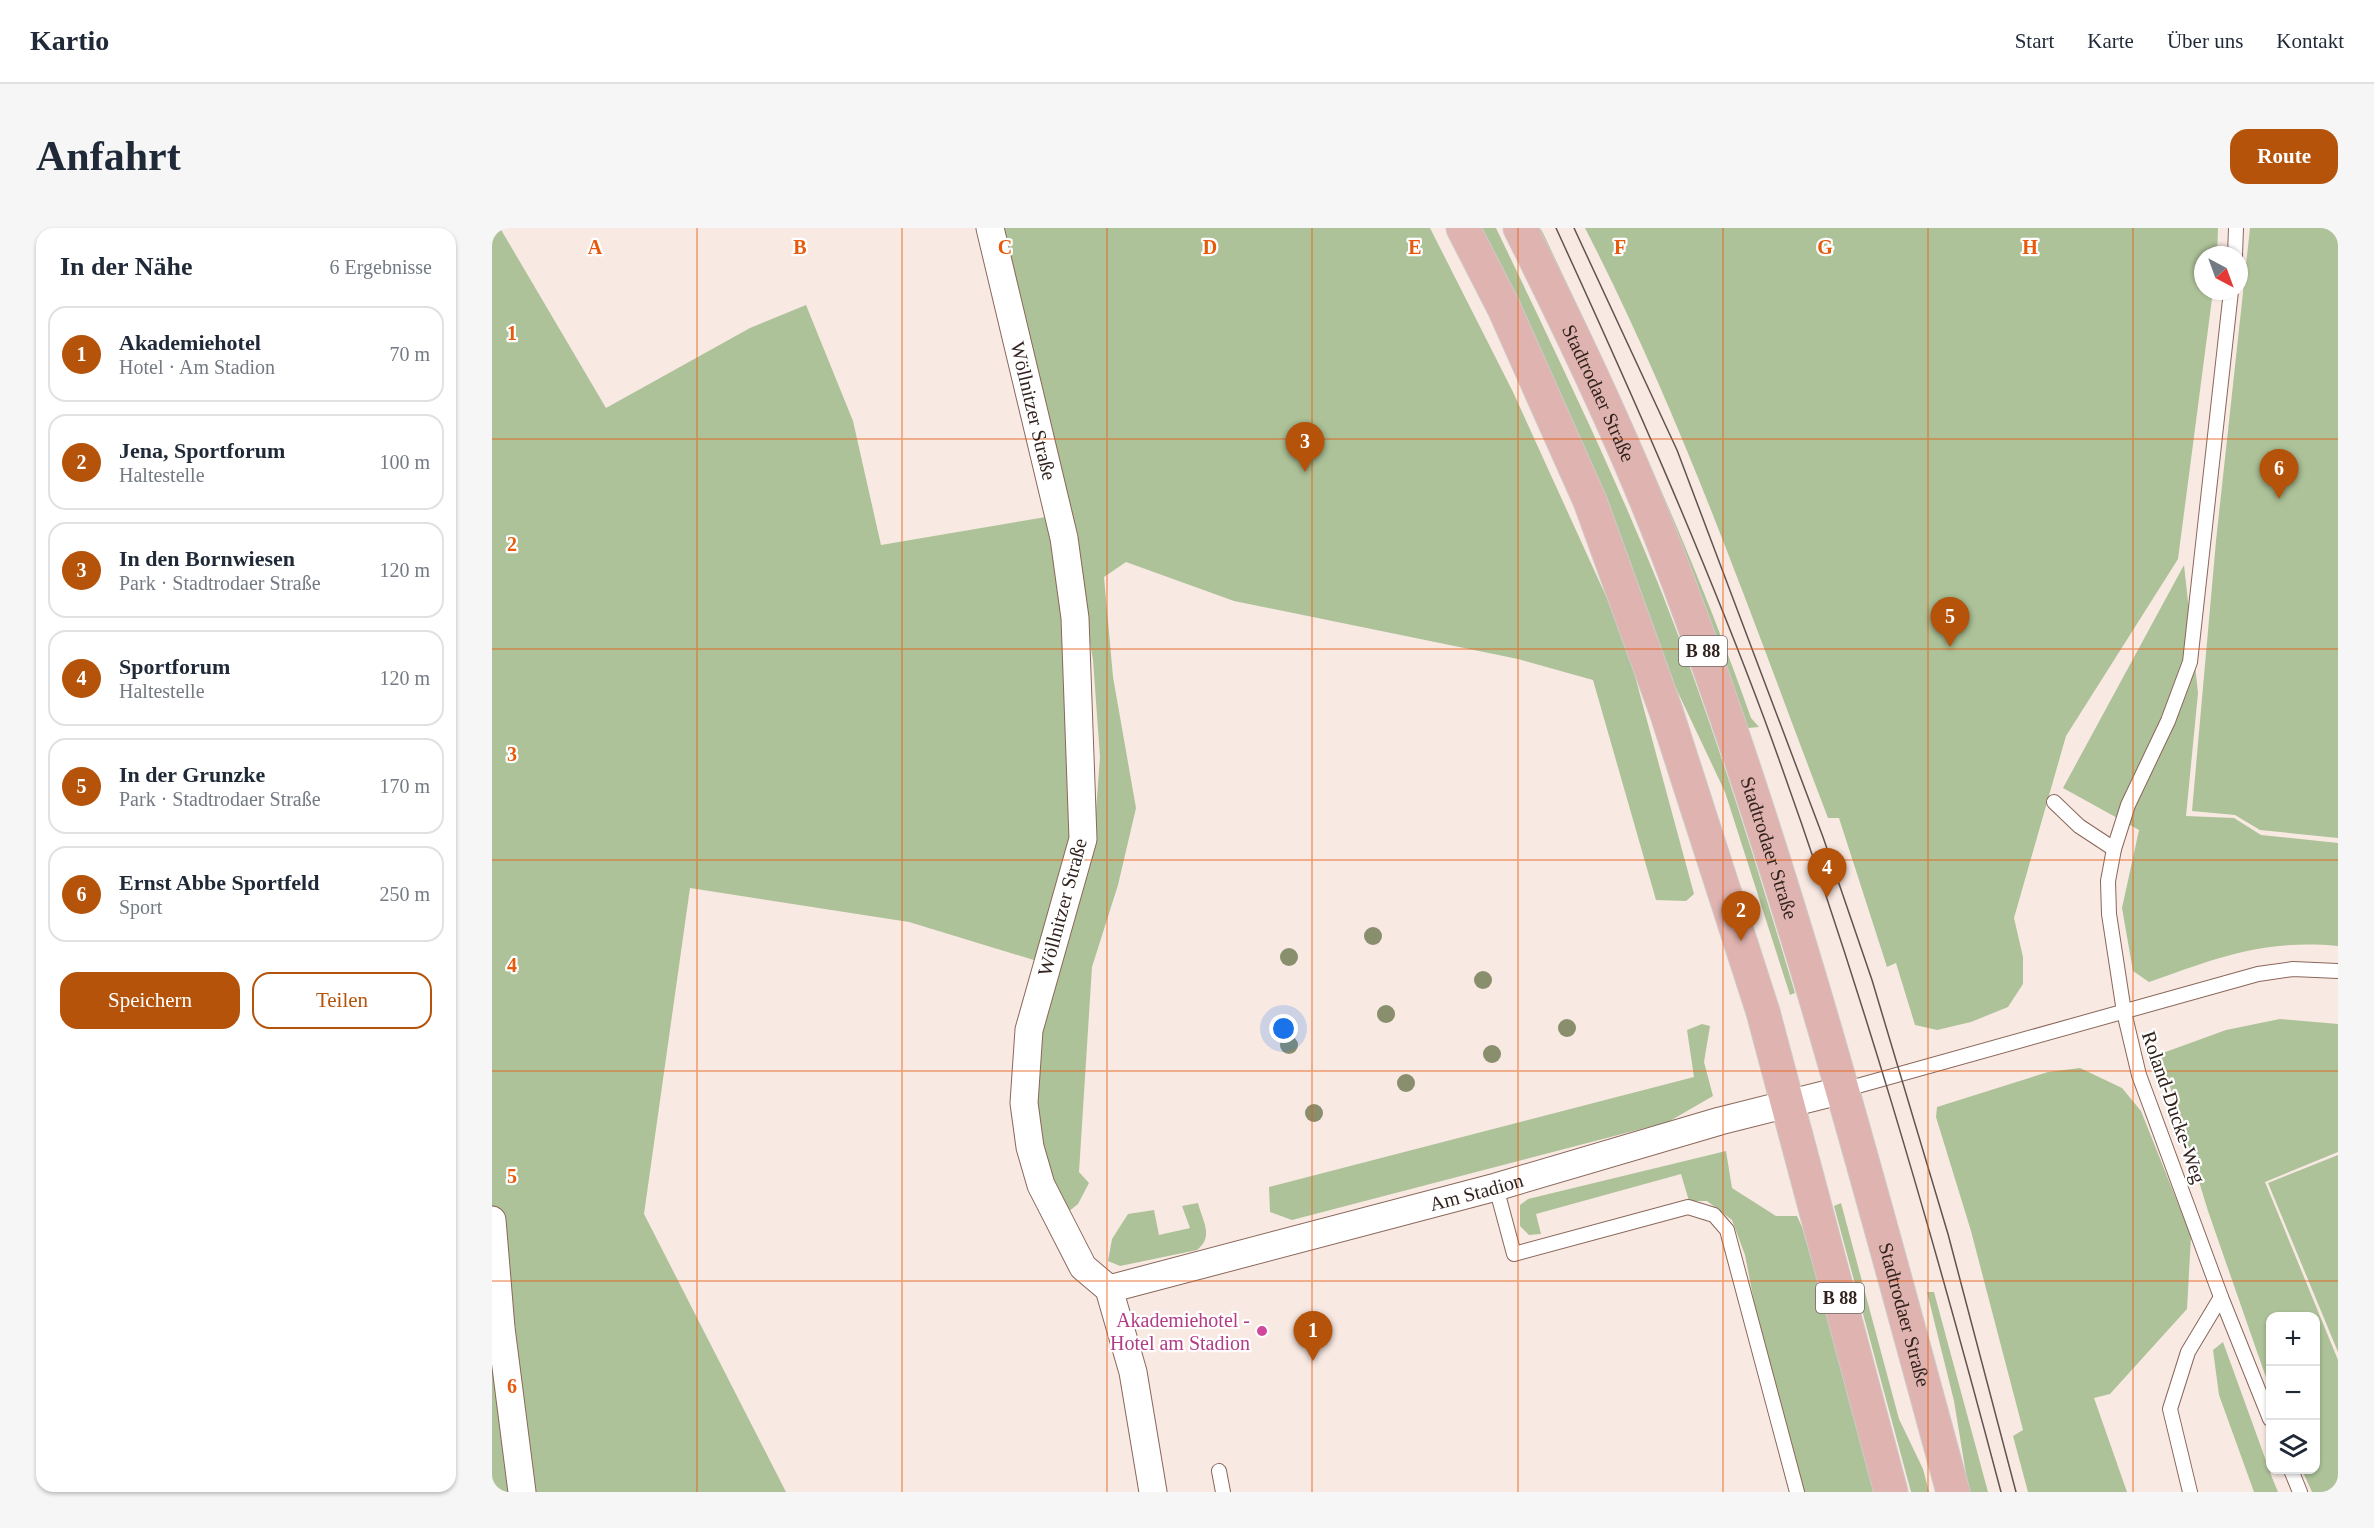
<!DOCTYPE html>
<html lang="de">
<head>
<meta charset="utf-8">
<style>
	body { margin:0; font-family:Georgia,serif; background:#f6f6f7; color:#1f2937 }
	.controls { position:absolute; right:18px; bottom:18px; display:grid; overflow:hidden; border-radius:12px; box-shadow:0 2px 4px #0004 }
	.controls button { width:54px; height:54px; display:grid; place-items:center; padding:0; border:0; border-bottom:2px solid #e0e1e3; background:#fff; color:#1f2937; font:30px sans-serif }
	.compass { position:absolute; left:1702px; top:18px; width:54px; height:54px; border-radius:50%; background:#fff; box-shadow:0 2px 4px #0004; rotate:139deg }
	.you { position:absolute; left:792px; top:801px; width:21px; height:21px; margin:-15px; border:4px solid #fff; border-radius:50%; background:#1a73e8; box-shadow:0 0 0 9px #1a73e833 }
	.badge { display:grid; place-items:center; width:39px; height:39px; border-radius:50%; background:#b45309; color:#fff; font-size:20px; font-weight:700 }
	.pin { position:absolute; translate:-50% -50px; filter:drop-shadow(0 2px 3px #0008) }
	.pin::after { content:''; position:absolute; top:32px; width:21px; height:18px; background:inherit; clip-path:polygon(0 0,100% 0,50% 100%) }
	.list { margin:0; padding:0; list-style:none }
	h2 { display:flex; justify-content:space-between; align-items:center; height:78px; margin:0; padding:0 24px; font-size:26px }
	h2 small { font-size:20px; font-weight:400; color:#747a83 }
	.list li { display:grid; grid-template-columns:39px 1fr auto; gap:18px; align-items:center; box-sizing:border-box; height:96px; margin:0 12px 12px; padding:0 12px; border:2px solid #e0e1e3; border-radius:18px }
	.list b { display:block; font-size:22px; white-space:nowrap }
	.list p { margin:0; font-size:20px; white-space:nowrap; color:#747a83 }
	.list em { font-size:20px; font-style:normal; color:#747a83 }
	.actions { display:flex; gap:12px; padding:18px 24px }
	.actions a { flex:1; padding:14px 0; border:2px solid #b45309; border-radius:18px; text-align:center; font-size:21px; color:#b45309 }
	.actions .main { background:#b45309; color:#fff }
	.icon { flex:none; width:33px; height:33px; fill:none; stroke:currentColor; stroke-width:2; stroke-linecap:round; stroke-linejoin:round }
	.map { position:relative; flex:none; width:1846px; height:1264px; overflow:hidden; border-radius:18px }
	header { display:flex; align-items:center; gap:36px; box-sizing:border-box; height:84px; padding:0 30px; background:#fff; border-bottom:2px solid #e0e1e3 }
	header strong { font-size:28px }
	nav { display:flex; gap:33px; margin-inline-start:auto; font-size:21px }
	.intro { display:flex; align-items:center; justify-content:space-between; box-sizing:border-box; height:144px; padding:0 36px }
	h1 { margin:0; font-size:42px }
	.button { padding:15px 27px; border-radius:18px; background:#b45309; color:#fff; font-size:21px; font-weight:700 }
	main { display:flex; gap:36px; padding:0 36px }
	aside { flex:1; background:#fff; border-radius:18px; box-shadow:0 2px 4px #0004 }
	.map>svg:first-child { display:block }
	.green { fill:#adc298 }
	.lines { fill:none; stroke-linecap:round; stroke-linejoin:round }
	.lane-casing { stroke:#8a675a; stroke-width:16 }
	.street-casing { stroke:#8a675a; stroke-width:29 }
	.primary-casing { stroke:#cecac9; stroke-width:35 }
	.lane { stroke:#fff; stroke-width:14 }
	.street { stroke:#fff; stroke-width:27 }
	.primary { stroke:#dfb3af; stroke-width:33 }
	.tram { stroke:#62534e; stroke-width:1.5 }
	.tree { fill:#898e6d }
	.grid { fill:none; stroke:#e8590c; stroke-width:1.5; stroke-opacity:0.55 }
	.hotel-dot { fill:#d1479c; stroke:#fff; stroke-width:2 }
	.labels { text-anchor:middle; dominant-baseline:central; stroke-width:4.5; stroke-linejoin:round; paint-order:stroke }
	.shield { fill:#fff; stroke:#706562; stroke-width:1.5 }
	.shield-label { font-size:18px; font-weight:bold; fill:#32231e }
	.street-label { font-size:20px; fill:#32231e; stroke:#fff }
	.hotel-label { font-size:20px; fill:#b23c85; stroke:#fff; text-anchor:end }
	.grid-label { font-size:20px; text-anchor:middle; font-weight:bold; fill:#e8590c; stroke:#fff; stroke-width:4.5; stroke-linejoin:round; paint-order:stroke }
</style>
</head>
<body>
<header>
<strong>Kartio</strong>
<nav><a>Start</a><a>Karte</a><a>Über uns</a><a>Kontakt</a></nav>
</header>
<div class="intro"><h1>Anfahrt</h1><a class="button">Route</a></div>
<main>
<aside>
<h2>In der Nähe<small>6 Ergebnisse</small></h2>
<ul class="list">
<li><span class="badge">1</span><div><b>Akademiehotel</b><p>Hotel · Am Stadion</p></div><em>70 m</em></li>
<li><span class="badge">2</span><div><b>Jena, Sportforum</b><p>Haltestelle</p></div><em>100 m</em></li>
<li><span class="badge">3</span><div><b>In den Bornwiesen</b><p>Park · Stadtrodaer Straße</p></div><em>120 m</em></li>
<li><span class="badge">4</span><div><b>Sportforum</b><p>Haltestelle</p></div><em>120 m</em></li>
<li><span class="badge">5</span><div><b>In der Grunzke</b><p>Park · Stadtrodaer Straße</p></div><em>170 m</em></li>
<li><span class="badge">6</span><div><b>Ernst Abbe Sportfeld</b><p>Sport</p></div><em>250 m</em></li>
</ul>
<div class="actions"><a class="main">Speichern</a><a>Teilen</a></div>
</aside>
<div class="map">
<svg width="1846" height="1264" viewBox="0 0 1846 1264">
	<rect width="100%" height="100%" fill="#f9e9e3"/>
	<!-- green -->
	<g class="green">
		<path d="M0,0H8L114,180L258,100L314,77L361,193L389,317L554,289L573,400L583,572L576,634L545,733L417,694L198,660L152,986L294,1264H0Z"/>
		<path d="M507,0H938L1021,164L1144,434L1140,437L1202,666L1194,673L1164,672L1101,452L1026,431L742,373L634,334L612,349L621,449L644,580L626,657L600,739L587,944L597,955L586,976L576,984C547,932 541,875 546,816L602,610L608,529L601,432L587,350Z"/>
		<path d="M985,0H1004C1061,119 1119,238 1168,360C1220,492 1262,628 1303,765L1298,767L1233,564L1182,456Z"/>
		<path d="M1045,0H1048L1051,5C1126,163 1201,324 1259,490L1267,499L1256,500C1195,329 1120,165 1045,0Z"/>
		<path d="M1093,0H1726L1725,27H1711V63H1721L1686,331L1574,508L1522,690L1531,729V756L1516,779L1479,794L1445,802L1423,797L1404,735L1395,739L1347,590H1336C1260,391 1191,190 1093,0Z"/>
		<path d="M1758,0H1846V610L1768,602L1743,587L1700,583L1724,313Z"/>
		<path d="M1692,337L1706,465L1694,588L1742,590L1769,607L1846,615V718C1772,711 1725,730 1657,754L1641,743L1630,680L1647,602L1571,560Z"/>
		<path d="M1788,791L1846,796V924L1773,954L1846,1132V1264H1820L1810,1242H1824V1088H1778V1161L1716,983L1668,826L1734,802Z"/>
		<path d="M1210,796L1218,798L1212,834L1221,868L1176,894L800,992L778,984L777,959L1202,849L1195,802Z"/>
		<path d="M1588,840L1630,860L1649,883L1699,1008L1695,1081L1618,1166L1602,1170L1635,1264H1536L1521,1208L1531,1202L1479,1003L1444,889L1445,879L1556,844Z"/>
		<path d="M1234,923L1240,960L1284,988H1305L1310,999L1361,1174L1383,1264H1310L1266,1094L1253,1027L1240,992L1215,973H1197L1189,946L1044,986L1049,1006L1037,1007L1028,998V977L1036,971Z"/>
		<path d="M1846,927V1124L1776,955Z"/>
		<path d="M706,975C711,994 722,1009 705,1022L628,1038L616,1033L620,1011L636,986L662,982L667,1007L698,1000L690,978Z"/>
		<path d="M1349,975L1407,1191L1431,1241L1437,1264H1419L1342,978Z"/>
		<path d="M1435,1064H1442L1496,1264H1477L1462,1173Z"/>
		<path d="M1731,1114L1781,1252L1786,1264H1762L1727,1167L1721,1122Z"/>
	</g>
	<g class="lines">
		<!-- lane casing -->
		<g class="lane-casing">
			<g id="lane">
				<path d="M1743,27L1744,0"/>
				<path d="M1739,63L1698,434L1676,493L1636,577L1622,621L1616,653L1617,686L1632,784L1647,847L1729,1069L1778,1191"/>
				<path d="M1562,574L1587,598L1622,621"/>
				<path d="M1351,862L1766,746L1801,741L1846,743"/>
				<path d="M1004,959L1022,1026L1196,979L1222,987L1235,1002L1305,1264"/>
				<path d="M1799,1242L1808,1264"/>
				<path d="M727,1243L731,1264"/>
				<path d="M1698,1264L1678,1181L1696,1124L1729,1069"/>
			</g>
		</g>
		<!-- street casing -->
		<g class="street-casing">
			<g id="street">
				<path id="s1" d="M498,0L572,310L583,390L591,611L537,802L532,875L538,919L549,957L591,1039L617,1061L641,1144L661,1264"/>
				<path d="M0,992L9,1100L30,1264"/>
				<path id="s2" d="M617,1061L1004,959L1228,893L1351,862"/>
			</g>
		</g>
		<!-- primary casing -->
		<g class="primary-casing">
			<g id="primary">
				<path d="M971,0L1012,80L1098,273L1174,483L1271,784L1399,1264"/>
				<path id="s3" d="M1028,0C1086,116 1142,234 1187,356C1298,653 1378,959 1461,1264"/>
			</g>
		</g>
		<!-- lane -->
		<use href="#lane" class="lane"/>
		<!-- street -->
		<use href="#street" class="street"/>
		<!-- primary -->
		<use href="#primary" class="primary"/>
		<!-- tram -->
		<g class="tram">
			<path d="M1064,0C1138,161 1210,324 1272,490C1365,744 1440,1003 1509,1264"/>
			<path d="M1082,0L1185,222L1331,609L1380,752L1456,1006L1524,1264"/>
		</g>
	</g>
	<!-- trees -->
	<g class="tree">
		<circle cx="881" cy="708" r="9"/>
		<circle cx="797" cy="729" r="9"/>
		<circle cx="991" cy="752" r="9"/>
		<circle cx="894" cy="786" r="9"/>
		<circle cx="1075" cy="800" r="9"/>
		<circle cx="797" cy="817" r="9"/>
		<circle cx="1000" cy="826" r="9"/>
		<circle cx="914" cy="855" r="9"/>
		<circle cx="822" cy="885" r="9"/>
	</g>
	<!-- grid -->
	<path class="grid" d="M205,0V1264M410,0V1264M615,0V1264M820,0V1264M1026,0V1264M1231,0V1264M1436,0V1264M1641,0V1264M0,211H1846M0,421H1846M0,632H1846M0,843H1846M0,1053H1846"/>
	<!-- markers -->
	<circle class="hotel-dot" cx="770" cy="1103" r="6"/>
	<g class="labels">
		<!-- shield labels -->
		<g class="shield">
			<rect x="1187" y="408" width="48" height="30" rx="4.5"/>
			<rect x="1324" y="1055" width="48" height="30" rx="4.5"/>
		</g>
		<g class="shield-label">
			<text x="1211" y="423">B 88</text>
			<text x="1348" y="1070">B 88</text>
		</g>
		<!-- street labels -->
		<g class="street-label">
			<text stroke="none"><textPath href="#s3" startOffset="183">Stadtrodaer Straße</textPath></text>
			<text stroke="none"><textPath href="#s1" startOffset="188">Wöllnitzer Straße</textPath></text>
			<text stroke="none"><textPath href="#s3" startOffset="669">Stadtrodaer Straße</textPath></text>
			<text transform="translate(570 679) rotate(-75)">Wöllnitzer Straße</text>
			<text transform="translate(1682 879) rotate(71)">Roland-Ducke-Weg</text>
			<text stroke="none"><textPath href="#s2" startOffset="380">Am Stadion</textPath></text>
			<text stroke="none"><textPath href="#s3" startOffset="1155">Stadtrodaer Straße</textPath></text>
		</g>
		<!-- hotel labels -->
		<g class="hotel-label">
			<text x="758" y="1092">Akademiehotel -<tspan x="758" dy="23">Hotel am Stadion</tspan></text>
		</g>
	</g>
	<g class="grid-label">
		<text x="103" y="26">A</text>
		<text x="308" y="26">B</text>
		<text x="513" y="26">C</text>
		<text x="718" y="26">D</text>
		<text x="923" y="26">E</text>
		<text x="1128" y="26">F</text>
		<text x="1333" y="26">G</text>
		<text x="1538" y="26">H</text>
		<text x="20" y="112">1</text>
		<text x="20" y="323">2</text>
		<text x="20" y="533">3</text>
		<text x="20" y="744">4</text>
		<text x="20" y="955">5</text>
		<text x="20" y="1165">6</text>
	</g>
</svg>
<div class="controls">
<button>+</button>
<button>−</button>
<button><svg class="icon" aria-label="layers" viewBox="0 0 24 24"><path d="M12 4l9 5-9 5-9-5zM3 14l9 5 9-5"/></svg></button>
</div>
<svg class="compass" viewBox="-18 -18 36 36"><path d="M0-13l5 13h-10z" fill="#e53935"/><path d="M0 13l5-13h-10z" fill="#747a83"/></svg>
<div class="you"></div>
<div class="pin badge" style="left:821px;top:1133px">1</div>
<div class="pin badge" style="left:1249px;top:713px">2</div>
<div class="pin badge" style="left:813px;top:244px">3</div>
<div class="pin badge" style="left:1335px;top:670px">4</div>
<div class="pin badge" style="left:1458px;top:419px">5</div>
<div class="pin badge" style="left:1787px;top:271px">6</div>
</div>
</main>
</body>
</html>
